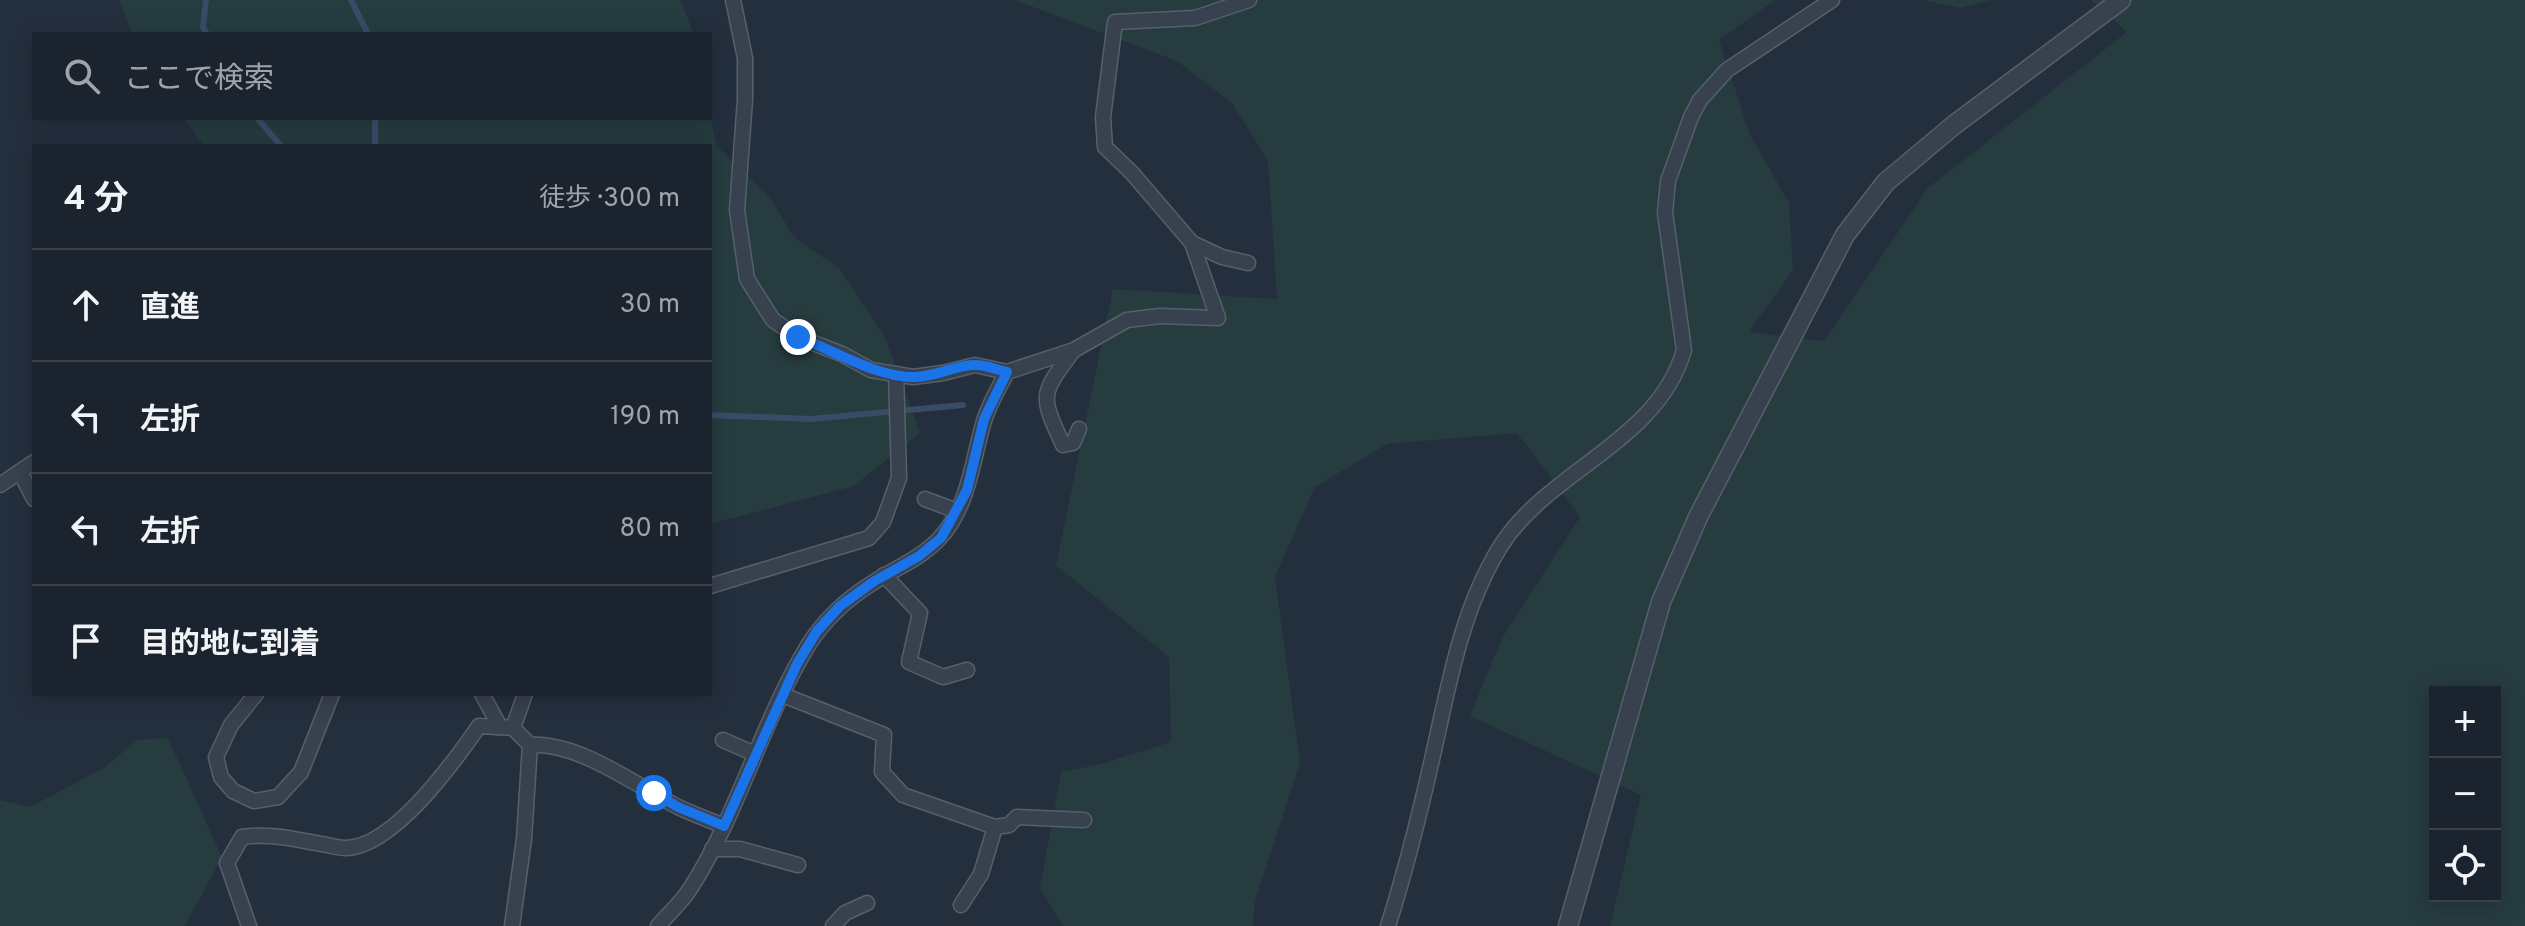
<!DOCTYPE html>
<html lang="ja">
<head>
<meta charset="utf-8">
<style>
	body { margin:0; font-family:Overpass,"Noto Sans JP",sans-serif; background:#282f3a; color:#f1f3f6 }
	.controls { position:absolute; right:24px; bottom:24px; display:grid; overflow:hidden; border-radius:0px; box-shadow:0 4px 20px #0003 }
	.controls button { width:72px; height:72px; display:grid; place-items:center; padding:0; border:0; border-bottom:2px solid #39404a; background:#1b232e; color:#f1f3f6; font:40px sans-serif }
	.stop { position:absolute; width:24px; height:24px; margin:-18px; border:6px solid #1a73e8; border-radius:50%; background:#fff }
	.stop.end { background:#1a73e8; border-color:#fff; box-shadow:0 2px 8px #0008 }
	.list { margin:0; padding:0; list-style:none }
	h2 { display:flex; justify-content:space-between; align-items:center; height:104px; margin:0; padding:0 32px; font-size:34px }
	h2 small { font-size:26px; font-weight:400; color:#a0a4aa }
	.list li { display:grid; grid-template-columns:52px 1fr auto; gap:24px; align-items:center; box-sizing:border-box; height:112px; padding:0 32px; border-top:2px solid #39404a }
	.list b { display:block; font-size:30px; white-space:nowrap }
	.list em { font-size:26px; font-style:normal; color:#a0a4aa }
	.icon { flex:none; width:44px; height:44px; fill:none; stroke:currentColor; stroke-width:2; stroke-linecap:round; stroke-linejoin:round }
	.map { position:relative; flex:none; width:2525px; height:926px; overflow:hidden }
	.search { position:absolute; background:#1b232e; box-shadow:0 4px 20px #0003; left:32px; top:32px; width:680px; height:88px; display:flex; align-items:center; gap:20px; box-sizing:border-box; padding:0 28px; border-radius:0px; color:#a0a4aa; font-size:30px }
	.panel { position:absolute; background:#1b232e; box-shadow:0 4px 20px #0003; left:32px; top:144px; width:680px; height:552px; border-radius:0px }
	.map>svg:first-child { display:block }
	.green { fill:#263c3f; fill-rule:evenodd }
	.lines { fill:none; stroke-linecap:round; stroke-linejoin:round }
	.stream { stroke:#394c67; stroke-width:6 }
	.minor-casing { stroke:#565f6c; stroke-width:17 }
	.tertiary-casing { stroke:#565f6c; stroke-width:21 }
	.minor { stroke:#38414e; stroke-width:14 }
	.tertiary { stroke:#38414e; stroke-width:18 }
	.route { stroke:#1a73e8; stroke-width:10 }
</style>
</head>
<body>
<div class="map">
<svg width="2525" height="926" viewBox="0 0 2525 926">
	<rect width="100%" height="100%" fill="#242f3e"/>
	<!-- green -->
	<g class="green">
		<path d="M119,0H680L694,34H132Z"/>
		<path d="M1015,0H1775L1719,40L1750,135L1789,203L1793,270L1749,332L1824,341L1928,188L2127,32L2091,0H2525V926H1610L1641,795L1470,716L1502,638L1580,517L1517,433L1387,444L1315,487L1275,577L1300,763L1255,901L1253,926H1063L1040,888L1061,772L1101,764L1171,742L1169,657L1056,565L1113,289L1277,299L1268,161L1232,103L1177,61ZM2435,692H2495V896H2435Z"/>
		<path d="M1924,0H1991L1960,8Z"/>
		<path d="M710,113L716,145L771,199L794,237L840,269L886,339L920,433L854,486L710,524V146H204L183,118H710Z"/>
		<path d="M168,738L222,857L185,926H0V800L30,807L104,768L137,740Z"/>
	</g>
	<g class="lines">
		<!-- stream -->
		<g class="stream">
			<path d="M206,0L203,27L207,34"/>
			<path d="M351,0L368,34"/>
			<path d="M257,118L281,146"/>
			<path d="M375,146V118"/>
			<path d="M710,415L811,419L963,405"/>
		</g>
		<!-- minor casing -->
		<g class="minor-casing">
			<g id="minor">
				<path d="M733,0L745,58V99L737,210L747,279L773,320L798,337L842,354L871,370L913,377L943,373L975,365L1007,372L1074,350L1127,320L1160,316L1218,318L1192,243L1132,173L1105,147L1103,117L1115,22L1195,18L1249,0"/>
				<path d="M1192,243L1222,257L1248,263"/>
				<path d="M1073,351C1040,395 1040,395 1063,445L1073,443L1079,429"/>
				<path d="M20,472L34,499"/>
				<path d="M0,485L34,462"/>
				<path d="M925,499L957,511"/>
				<path d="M884,575L920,613L909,662L943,677L967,670"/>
				<path d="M710,586L869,538L883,522L899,478L896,374"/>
				<path d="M256,694L231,725L216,757L221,777L233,791L254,801L278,797L301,772L332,694"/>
				<path d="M482,694L500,727"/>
				<path d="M783,695L884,735L882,772L903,795L995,827L981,874L961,905"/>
				<path d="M723,740L755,754"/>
				<path d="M530,745C579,742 635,785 678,807C693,814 709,820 724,826"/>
				<path d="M995,827L1009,825L1017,817L1084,820"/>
				<path d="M712,849H740L798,865"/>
				<path d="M249,926L227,863L242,837C269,833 295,839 321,844C329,845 338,848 346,848C393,847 454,762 479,726L513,728"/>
				<path d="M512,926L524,839L530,745L513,728L525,694"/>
				<path d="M658,926C668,914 681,903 690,889C739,813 761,722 809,644C825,619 848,598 874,582C896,568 921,558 939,539C969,507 972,461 984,421C989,404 999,388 1007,372"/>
				<path d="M833,926L845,913L867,903"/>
				<path d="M1388,926C1406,869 1420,813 1433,755C1449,684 1461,611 1500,547C1548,470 1658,442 1684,350L1665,213L1668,181L1691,117L1700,100L1727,70L1832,0"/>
			</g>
		</g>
		<!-- tertiary casing -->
		<g class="tertiary-casing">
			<path id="tertiary" d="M1568,926L1661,602L1699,515L1845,235L1886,182L1954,125L2121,0"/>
		</g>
		<!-- minor -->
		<use href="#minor" class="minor"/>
		<!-- tertiary -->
		<use href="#tertiary" class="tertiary"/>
	</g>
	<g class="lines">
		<!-- route -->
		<path class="route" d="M654,793L678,807L724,826L797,664L817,631L840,606L873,582L919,556L941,538L967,490L984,419L1007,372C997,370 986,365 976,365C958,364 936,377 915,377C878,378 833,350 798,337"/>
	</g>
</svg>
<div class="controls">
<button>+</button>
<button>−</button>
<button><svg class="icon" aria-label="locate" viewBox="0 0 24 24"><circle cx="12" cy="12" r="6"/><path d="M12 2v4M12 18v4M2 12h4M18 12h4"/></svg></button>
</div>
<div class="stop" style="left:654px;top:793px"></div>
<div class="stop end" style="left:798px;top:337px"></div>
<div class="search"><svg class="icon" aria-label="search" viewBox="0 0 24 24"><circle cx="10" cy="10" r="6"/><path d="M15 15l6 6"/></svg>ここで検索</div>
<section class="panel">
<h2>4 分<small>徒歩 · 300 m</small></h2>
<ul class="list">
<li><svg class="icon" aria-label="ahead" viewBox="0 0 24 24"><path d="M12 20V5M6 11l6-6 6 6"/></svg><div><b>直進</b></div><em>30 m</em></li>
<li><svg class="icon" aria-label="left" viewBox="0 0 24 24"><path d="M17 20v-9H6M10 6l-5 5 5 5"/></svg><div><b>左折</b></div><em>190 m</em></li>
<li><svg class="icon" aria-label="left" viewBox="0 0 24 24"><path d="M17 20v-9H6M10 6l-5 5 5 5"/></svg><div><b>左折</b></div><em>80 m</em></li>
<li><svg class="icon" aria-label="arrive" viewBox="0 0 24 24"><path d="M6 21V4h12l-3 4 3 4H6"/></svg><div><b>目的地に到着</b></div></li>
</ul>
</section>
</div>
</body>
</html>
